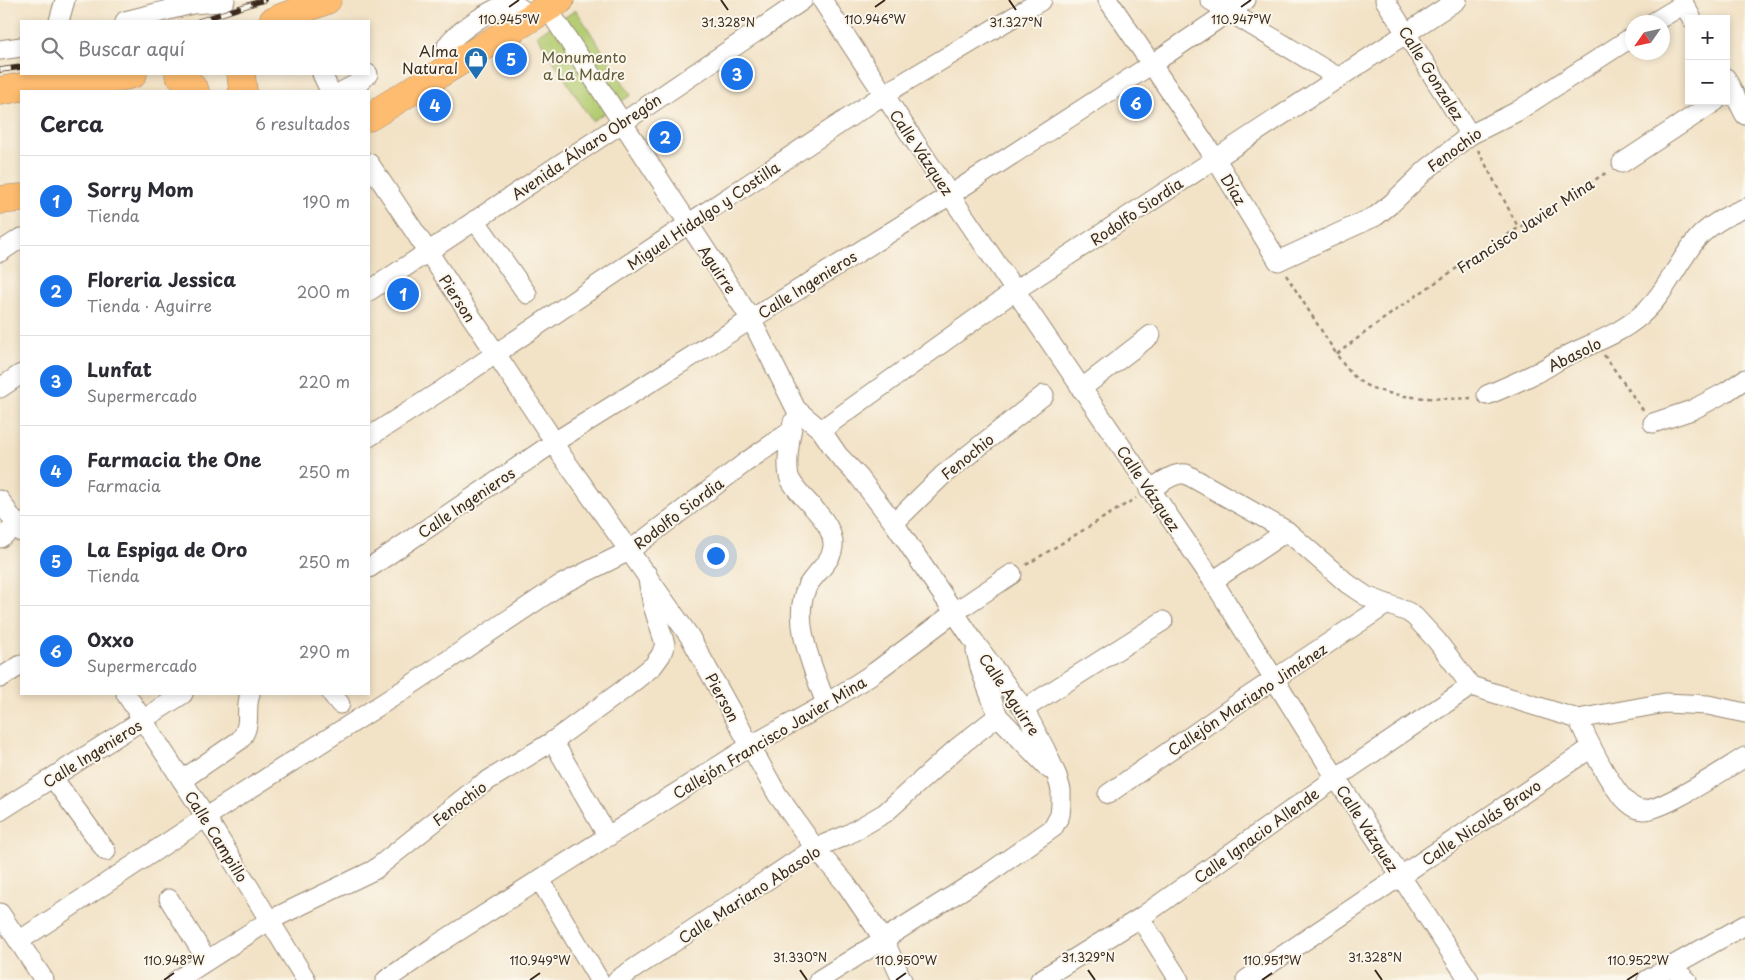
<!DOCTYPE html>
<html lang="es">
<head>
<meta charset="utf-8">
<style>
	body { margin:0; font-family:"Playpen Sans",sans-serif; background:#f7f7f7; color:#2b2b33 }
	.controls { position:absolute; right:15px; top:15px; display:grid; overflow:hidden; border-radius:0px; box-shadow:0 2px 8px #0003 }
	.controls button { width:45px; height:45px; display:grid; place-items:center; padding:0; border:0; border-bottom:1px solid #e1e1e2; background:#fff; color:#2b2b33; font:25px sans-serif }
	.compass { position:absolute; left:1625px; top:15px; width:45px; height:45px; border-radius:50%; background:#fff; box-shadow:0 2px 8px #0003; rotate:236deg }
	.you { position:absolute; left:715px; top:555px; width:18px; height:18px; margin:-12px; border:4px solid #fff; border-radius:50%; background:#1a73e8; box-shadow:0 0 0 8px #1a73e833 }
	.badge { display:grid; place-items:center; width:32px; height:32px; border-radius:50%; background:#1a73e8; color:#fff; font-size:16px; font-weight:700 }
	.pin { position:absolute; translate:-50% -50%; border:2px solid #fff; box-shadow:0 1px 5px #0006 }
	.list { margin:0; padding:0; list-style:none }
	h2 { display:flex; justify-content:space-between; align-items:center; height:65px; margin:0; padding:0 20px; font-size:21px }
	h2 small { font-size:16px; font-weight:400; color:#7c7c81 }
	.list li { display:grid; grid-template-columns:32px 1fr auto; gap:15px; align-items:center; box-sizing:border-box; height:90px; padding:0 20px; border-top:1px solid #e1e1e2 }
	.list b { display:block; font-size:19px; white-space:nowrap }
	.list p { margin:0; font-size:16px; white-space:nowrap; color:#7c7c81 }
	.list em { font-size:16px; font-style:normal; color:#7c7c81 }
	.icon { flex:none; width:28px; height:28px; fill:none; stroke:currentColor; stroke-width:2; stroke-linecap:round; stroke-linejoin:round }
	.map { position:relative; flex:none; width:1745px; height:980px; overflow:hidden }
	.search { position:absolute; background:#fff; box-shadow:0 2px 8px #0003; left:20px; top:20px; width:350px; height:55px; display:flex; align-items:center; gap:12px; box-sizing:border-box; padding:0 18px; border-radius:0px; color:#7c7c81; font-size:19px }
	.panel { position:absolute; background:#fff; box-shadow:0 2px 8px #0003; left:20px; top:90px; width:350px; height:605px; border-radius:0px }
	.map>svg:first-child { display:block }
	.green { fill:#b2cb70; stroke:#767a47 }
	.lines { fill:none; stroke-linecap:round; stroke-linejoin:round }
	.minor-casing { stroke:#968672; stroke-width:21 }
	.highway-casing { stroke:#968672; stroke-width:29 }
	.path { stroke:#968672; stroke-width:2.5; stroke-dasharray:4 4; stroke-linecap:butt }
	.minor { stroke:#fff; stroke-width:19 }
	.highway { stroke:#fdbc70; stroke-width:28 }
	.rail-casing { stroke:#3b2a1e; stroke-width:5.5 }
	.rail { stroke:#fbf7ec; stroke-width:4; stroke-dasharray:11; stroke-linecap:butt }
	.ticks { fill:none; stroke:#3b2a1e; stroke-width:2 }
	.labels { text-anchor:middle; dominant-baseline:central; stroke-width:4; stroke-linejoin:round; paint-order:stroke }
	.poi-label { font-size:15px; fill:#3b2a1e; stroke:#fbf7ec; text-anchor:end }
	.park-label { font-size:15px; fill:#5f5a37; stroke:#fbf7ec }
	.street-label { font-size:15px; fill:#3b2a1e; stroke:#fbf7ec }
	.ticks-label { font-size:12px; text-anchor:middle; fill:#3b2a1e; stroke:#fbf7ec; stroke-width:4; stroke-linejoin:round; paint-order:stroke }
</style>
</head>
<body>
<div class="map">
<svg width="1745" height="980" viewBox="0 0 1745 980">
	<rect width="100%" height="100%" fill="#fbf7ec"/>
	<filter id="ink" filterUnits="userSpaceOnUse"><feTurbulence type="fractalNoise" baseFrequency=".02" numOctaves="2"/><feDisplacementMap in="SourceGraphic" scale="10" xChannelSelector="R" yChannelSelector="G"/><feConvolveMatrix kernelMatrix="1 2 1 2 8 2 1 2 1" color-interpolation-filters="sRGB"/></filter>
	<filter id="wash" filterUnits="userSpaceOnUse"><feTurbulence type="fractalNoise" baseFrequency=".0096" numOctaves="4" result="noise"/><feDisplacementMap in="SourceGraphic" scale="20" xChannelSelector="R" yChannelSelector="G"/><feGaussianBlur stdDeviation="1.12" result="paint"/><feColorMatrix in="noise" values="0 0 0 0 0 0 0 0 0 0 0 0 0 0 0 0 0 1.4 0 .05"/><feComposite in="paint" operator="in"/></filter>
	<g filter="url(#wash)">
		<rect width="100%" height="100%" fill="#f2e2c6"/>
		<!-- green -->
		<path class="green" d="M576,10L631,95L592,121L537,35Z"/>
	</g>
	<g filter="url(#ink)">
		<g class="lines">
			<!-- minor casing -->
			<g class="minor-casing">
				<g id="minor">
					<path d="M822,0L950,195L1213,581L1336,778L1469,980"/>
					<path d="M1108,0L1215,158L1278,261L1376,216L1392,203L1426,170L1470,135L1516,112L1632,37"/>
					<path d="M1210,0L1339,78"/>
					<path d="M1385,0L1470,135"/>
					<path d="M548,9L751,319L796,409L821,430L838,455L859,477L894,523L973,640L1024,709L1046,751L1057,776L1061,790V804L1060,815L1053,828L989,873L819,980"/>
					<path d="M59,21L65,0"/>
					<path d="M125,21L192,4L220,2L225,0"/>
					<path d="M1654,22L1684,4L1692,19"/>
					<path d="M0,50L21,47"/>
					<path d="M454,66L447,46C453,34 500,2 512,4C520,6 526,13 532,18"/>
					<path d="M322,74L330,91"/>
					<path d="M1726,78L1745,115"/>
					<path d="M343,91L360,82L368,74"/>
					<path d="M369,163L548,432"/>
					<path d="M1622,163L1716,101"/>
					<path d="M475,220L527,294"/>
					<path d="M0,252L21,238"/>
					<path d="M369,291L622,123L803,0"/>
					<path d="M0,388L21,374"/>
					<path d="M1081,389L1151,335"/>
					<path d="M1487,395C1504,388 1520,381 1536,373C1547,368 1556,361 1566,356C1592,343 1618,335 1640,316C1665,295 1677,263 1697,239C1709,225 1728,215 1745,208"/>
					<path d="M793,422C790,436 785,467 790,479C801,501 829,515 833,542C835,560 815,572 807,587C790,621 815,672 826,704"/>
					<path d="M1653,423L1692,410L1726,392L1745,379"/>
					<path d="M821,430L1016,290L1457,0"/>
					<path d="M369,437L442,390L688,224L883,95L1042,0"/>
					<path d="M553,443L690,637L777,794L815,848L846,884L884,940L902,980"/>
					<path d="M1149,490C1160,484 1173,472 1186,474L1287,531L1348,584L1366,596L1408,612L1415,617L1437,641L1471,686"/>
					<path d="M0,500L21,532"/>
					<path d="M894,523L943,475L1044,395"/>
					<path d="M0,538L21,523"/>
					<path d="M369,568L553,443L950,195L1152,64L1246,0"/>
					<path d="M1213,581L1287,531"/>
					<path d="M976,651L981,671L998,716L1049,769"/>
					<path d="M0,678L21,665"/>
					<path d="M1471,686L1578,719L1665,703L1708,705L1745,713"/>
					<path d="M126,694L206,817L306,980"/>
					<path d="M332,694L340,704"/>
					<path d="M1024,709L1163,621"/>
					<path d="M1578,719C1588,740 1618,809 1643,810C1663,811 1725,769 1745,757"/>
					<path d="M553,741L608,837"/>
					<path d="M53,778L106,851"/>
					<path d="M182,780L240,740C253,724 244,711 250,694"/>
					<path d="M1108,794L1234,706L1387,604"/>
					<path d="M0,811L183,694"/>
					<path d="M540,880L599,980"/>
					<path d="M169,899L207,960"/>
					<path d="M0,913L44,980"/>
					<path d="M1140,918L1179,980"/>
					<path d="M19,941L206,817L402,691L560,585L629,551L746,462L791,431"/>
					<path d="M1670,966L1687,980"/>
					<path d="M177,980L270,920L374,870L479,786L553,741L623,690L653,666L661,655L665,644L653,606L647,574"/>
					<path d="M386,980L438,944L750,746L826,704L875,672L955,612L1012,574"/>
					<path d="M617,980L815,848L847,835L885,813L957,748L998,716"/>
					<path d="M1040,980L1140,918L1336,778L1471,686"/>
					<path d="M1246,980L1591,748"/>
					<path d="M1647,980L1745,925"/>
				</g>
			</g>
			<!-- highway casing -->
			<g class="highway-casing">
				<g id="highway">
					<path d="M273,21L327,0"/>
					<path d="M179,74L186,79L195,91"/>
					<path d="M241,74L243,91"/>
					<path d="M71,89L133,74"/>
					<path d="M0,91L89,74"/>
					<path d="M369,117L560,0"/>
					<path d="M0,200L21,198"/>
				</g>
			</g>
			<!-- path -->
			<g class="path">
				<path d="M1478,150L1518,227"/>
				<path d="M1286,275C1299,295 1312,316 1325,336C1334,350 1344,368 1357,379C1379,399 1442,400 1471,398"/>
				<path d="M1337,354C1423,287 1516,229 1609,171"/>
				<path d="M1604,355L1643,410"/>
				<path d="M1026,565L1136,498"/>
			</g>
			<!-- minor -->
			<use href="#minor" class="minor"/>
			<!-- highway -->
			<use href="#highway" class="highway"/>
			<!-- rail casing -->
			<g class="rail-casing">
				<g id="rail">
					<path d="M199,21L264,0"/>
					<path d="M0,70L21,67"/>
				</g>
			</g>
			<!-- rail -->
			<use href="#rail" class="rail"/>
		</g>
	</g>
	<!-- ticks -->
	<path class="ticks" d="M721,0L728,10M1009,0L1016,10M509,7L519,0M875,7L885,0M1241,7L1251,0M800,970L807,980M1088,970L1095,980M1375,970L1382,980M164,980L174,973M530,980L540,973M896,980L906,973M1262,980L1272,973M1627,980L1638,973"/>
	<!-- icons -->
	<defs>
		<g id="shop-pin" transform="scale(1.25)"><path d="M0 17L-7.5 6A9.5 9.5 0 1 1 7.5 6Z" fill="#1f6fb2" stroke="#fbf7ec"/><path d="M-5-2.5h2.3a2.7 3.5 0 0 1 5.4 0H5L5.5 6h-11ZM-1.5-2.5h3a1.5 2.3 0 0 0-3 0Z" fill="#fff"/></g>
	</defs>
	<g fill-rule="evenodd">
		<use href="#shop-pin" x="476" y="59"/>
	</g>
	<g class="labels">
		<!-- poi labels -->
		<g class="poi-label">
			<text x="458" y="50">Alma<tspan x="458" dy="17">Natural</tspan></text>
		</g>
		<!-- park labels -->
		<g class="park-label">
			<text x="584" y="56">Monumento<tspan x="584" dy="17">a La Madre</tspan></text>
		</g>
		<!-- street labels -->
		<g class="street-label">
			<text transform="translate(1432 73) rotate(58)">Calle Gonzalez</text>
			<text transform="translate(586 146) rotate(-34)">Avenida Álvaro Obregón</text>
			<text transform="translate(1454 149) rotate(-36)">Fenochio</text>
			<text transform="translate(922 152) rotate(56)">Calle Vázquez</text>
			<text transform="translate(1234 189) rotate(59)">Díaz</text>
			<text transform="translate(1136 211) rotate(-34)">Rodolfo Siordia</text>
			<text transform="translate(703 215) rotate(-34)">Miguel Hidalgo y Costilla</text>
			<text transform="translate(1525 225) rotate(-33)">Francisco Javier Mina</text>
			<text transform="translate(718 269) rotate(56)">Aguirre</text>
			<text transform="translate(807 284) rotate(-32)">Calle Ingenieros</text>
			<text transform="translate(458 298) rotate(57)">Pierson</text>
			<text transform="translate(1574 354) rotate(-26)">Abasolo</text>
			<text transform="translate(967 456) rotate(-39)">Fenochio</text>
			<text transform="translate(1149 488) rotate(56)">Calle Vázquez</text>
			<text transform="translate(466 502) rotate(-34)">Calle Ingenieros</text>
			<text transform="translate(678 513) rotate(-37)">Rodolfo Siordia</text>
			<text transform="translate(1010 694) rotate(56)">Calle Aguirre</text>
			<text transform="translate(723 697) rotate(61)">Pierson</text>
			<text transform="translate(1247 699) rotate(-34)">Callejón Mariano Jiménez</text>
			<text transform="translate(769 737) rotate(-31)">Callejón Francisco Javier Mina</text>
			<text transform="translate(92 753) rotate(-32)">Calle Ingenieros</text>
			<text transform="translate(459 803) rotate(-37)">Fenochio</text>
			<text transform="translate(1481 822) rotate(-34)">Calle Nicolás Bravo</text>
			<text transform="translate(1368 828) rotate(57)">Calle Vázquez</text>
			<text transform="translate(1256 835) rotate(-36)">Calle Ignacio Allende</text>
			<text transform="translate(217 836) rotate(58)">Calle Campillo</text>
			<text transform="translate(749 894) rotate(-33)">Calle Mariano Abasolo</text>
		</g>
	</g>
	<g class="ticks-label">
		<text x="509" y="24">110.945°W</text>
		<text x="875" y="24">110.946°W</text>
		<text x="1241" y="24">110.947°W</text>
		<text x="728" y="27">31.328°N</text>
		<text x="1016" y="27">31.327°N</text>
		<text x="800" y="962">31.330°N</text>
		<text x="1088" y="962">31.329°N</text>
		<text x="1375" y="962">31.328°N</text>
		<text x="174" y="965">110.948°W</text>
		<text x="540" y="965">110.949°W</text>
		<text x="906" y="965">110.950°W</text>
		<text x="1272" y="965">110.951°W</text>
		<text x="1638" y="965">110.952°W</text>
	</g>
</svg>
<div class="controls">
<button>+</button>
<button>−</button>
</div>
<svg class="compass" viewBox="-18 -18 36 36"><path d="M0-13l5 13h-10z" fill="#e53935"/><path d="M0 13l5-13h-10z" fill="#7c7c81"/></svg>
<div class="you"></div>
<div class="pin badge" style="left:403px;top:294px">1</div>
<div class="pin badge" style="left:665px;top:137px">2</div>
<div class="pin badge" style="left:737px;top:74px">3</div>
<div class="pin badge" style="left:435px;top:105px">4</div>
<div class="pin badge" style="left:511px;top:59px">5</div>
<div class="pin badge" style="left:1136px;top:103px">6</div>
<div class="search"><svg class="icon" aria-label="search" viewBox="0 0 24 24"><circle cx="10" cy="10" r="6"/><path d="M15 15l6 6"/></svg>Buscar aquí</div>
<section class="panel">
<h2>Cerca<small>6 resultados</small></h2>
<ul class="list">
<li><span class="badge">1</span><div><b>Sorry Mom</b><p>Tienda</p></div><em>190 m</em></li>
<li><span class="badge">2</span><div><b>Floreria Jessica</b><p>Tienda · Aguirre</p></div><em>200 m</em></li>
<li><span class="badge">3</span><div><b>Lunfat</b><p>Supermercado</p></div><em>220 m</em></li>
<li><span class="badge">4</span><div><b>Farmacia the One</b><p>Farmacia</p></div><em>250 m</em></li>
<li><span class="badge">5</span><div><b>La Espiga de Oro</b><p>Tienda</p></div><em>250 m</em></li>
<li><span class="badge">6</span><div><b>Oxxo</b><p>Supermercado</p></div><em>290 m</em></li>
</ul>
</section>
</div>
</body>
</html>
